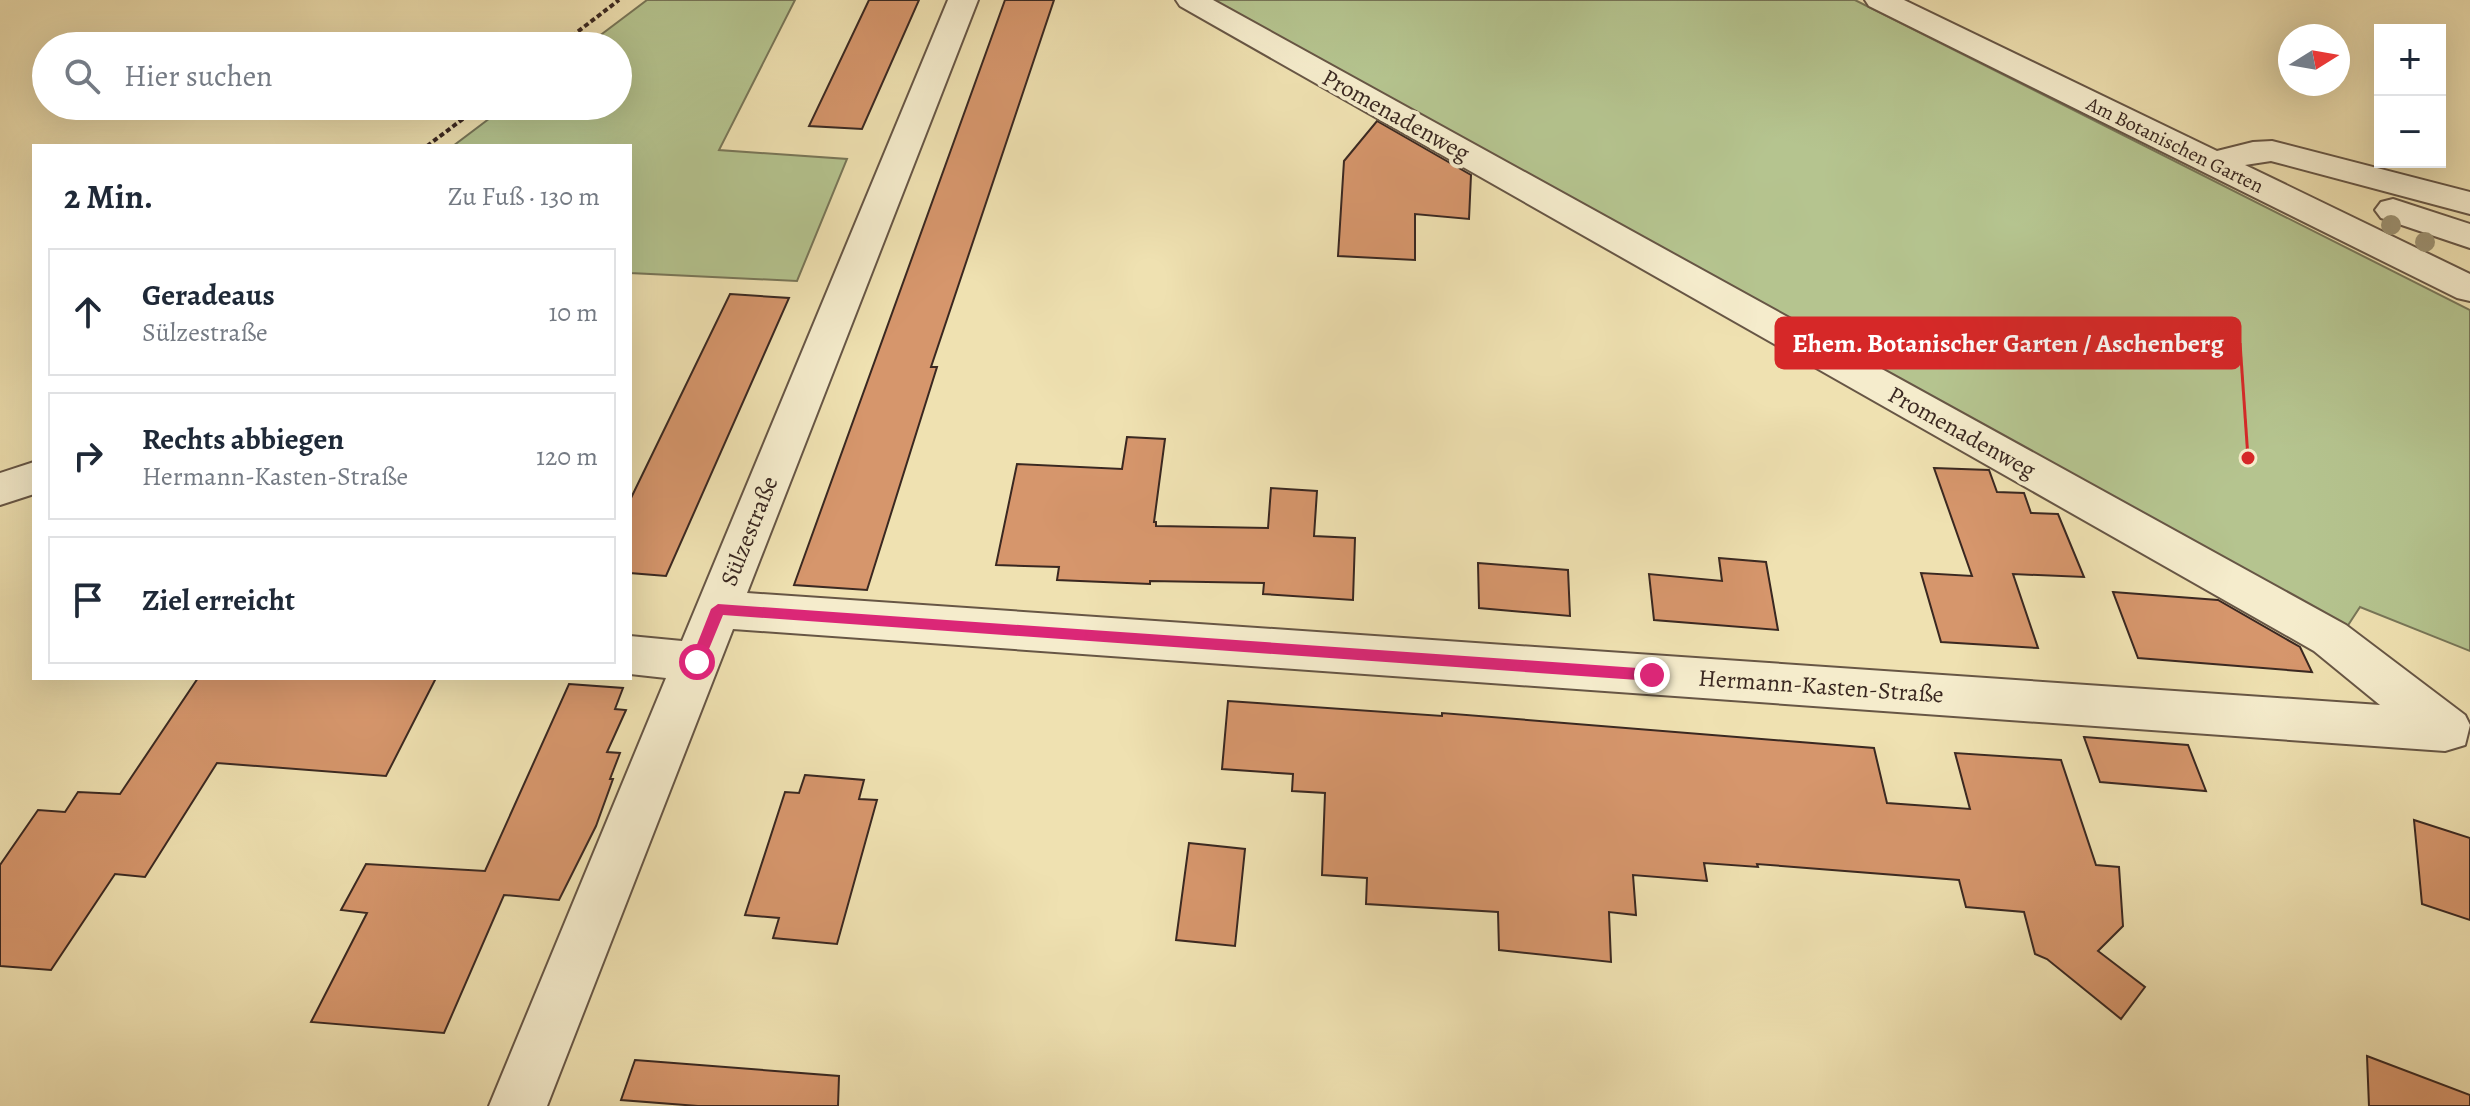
<!DOCTYPE html>
<html lang="de">
<head>
<meta charset="utf-8">
<style>
	body { margin:0; font-family:Alegreya,serif; background:#f2f2f3; color:#1f2937 }
	.controls { position:absolute; right:24px; top:24px; display:grid; overflow:hidden; border-radius:0px; box-shadow:0 8px 32px #0002 }
	.controls button { width:72px; height:72px; display:grid; place-items:center; padding:0; border:0; border-bottom:2px solid #e0e1e3; background:#fff; color:#1f2937; font:40px sans-serif }
	.compass { position:absolute; left:2278px; top:24px; width:72px; height:72px; border-radius:50%; background:#fff; box-shadow:0 8px 32px #0002; rotate:79deg }
	.stop { position:absolute; width:24px; height:24px; margin:-18px; border:6px solid #db2777; border-radius:50%; background:#fff }
	.stop.end { background:#db2777; border-color:#fff; box-shadow:0 2px 8px #0008 }
	.list { margin:0; padding:0; list-style:none }
	h2 { display:flex; justify-content:space-between; align-items:center; height:104px; margin:0; padding:0 32px; font-size:34px }
	h2 small { font-size:26px; font-weight:400; color:#747a83 }
	.list li { display:grid; grid-template-columns:52px 1fr auto; gap:24px; align-items:center; box-sizing:border-box; height:128px; margin:0 16px 16px; padding:0 16px; border:2px solid #e0e1e3; border-radius:0px }
	.list b { display:block; font-size:30px; white-space:nowrap }
	.list p { margin:0; font-size:26px; white-space:nowrap; color:#747a83 }
	.list em { font-size:26px; font-style:normal; color:#747a83 }
	.icon { flex:none; width:44px; height:44px; fill:none; stroke:currentColor; stroke-width:2; stroke-linecap:round; stroke-linejoin:round }
	.map { position:relative; flex:none; width:2470px; height:1106px; overflow:hidden }
	.search { position:absolute; background:#fff; box-shadow:0 8px 32px #0002; left:32px; top:32px; width:600px; height:88px; display:flex; align-items:center; gap:20px; box-sizing:border-box; padding:0 28px; border-radius:44px; color:#747a83; font-size:30px }
	.panel { position:absolute; background:#fff; box-shadow:0 8px 32px #0002; left:32px; top:144px; width:600px; height:536px; border-radius:0px }
	.map>svg:first-child { display:block }
	.green { fill:#b5c48f; stroke:#787658; stroke-width:2 }
	.building { fill:#d6966c; stroke:#3a2821; stroke-width:2 }
	.lines { fill:none; stroke-linecap:round; stroke-linejoin:round }
	.minor-casing { stroke:#675645; stroke-width:4 }
	.path { stroke:#3a2821; stroke-width:4; stroke-dasharray:5 3; stroke-linecap:butt }
	.minor { fill:#f5eccc; fill-rule:evenodd }
	.tree { fill:#9c9171 }
	.route { fill:#db2777 }
	.labels { text-anchor:middle; dominant-baseline:central; stroke-width:8; stroke-linejoin:round; paint-order:stroke }
	.far-street-label { font-size:20px; fill:#3a2821; stroke:#f5eccc }
	.street-label { font-size:24px; fill:#3a2821; stroke:#f5eccc }
	.leader { fill:none; stroke:#d62828; stroke-width:3 }
	.callout-dot { fill:#d62828; stroke:#f5eccc; stroke-width:3 }
	.callout { fill:#d62828; stroke:#d62828; stroke-width:3 }
	.callout-label { font-size:26px; text-anchor:middle; font-weight:bold; fill:#fff }
</style>
</head>
<body>
<div class="map">
<svg width="2470" height="1106" viewBox="0 0 2470 1106">
	<rect width="100%" height="100%" fill="#efe1b1"/>
	<filter id="stains"><feTurbulence type="fractalNoise" baseFrequency=".0025" numOctaves="4"/><feColorMatrix values="0 0 0 0 .2 0 0 0 0 .09 0 0 0 0 .02 0 0 0 .5 -.17"/></filter>
	<radialGradient id="worn" r=".72"><stop offset=".6" stop-color="#630" stop-opacity="0"/><stop offset="1" stop-color="#630" stop-opacity=".3"/></radialGradient>
	<!-- green -->
	<g class="green">
		<path d="M647,0H795L719,150L847,159L797,281L630,273V146H453L506,106H618V46H586Z"/>
		<path d="M1212,0H1855L2470,310V651L2360,607L2341,636Z"/>
	</g>
	<!-- building -->
	<g class="building">
		<path d="M869,0H919L862,129L809,126Z"/>
		<path d="M1005,0H1054L931,367H937L867,590L794,585Z"/>
		<path d="M1377,121L1471,175L1469,219L1415,214V260L1338,256L1344,161Z"/>
		<path d="M730,294L789,298L666,576L630,573V500Z"/>
		<path d="M1127,437L1165,439L1154,522H1156V526L1268,528L1271,488L1317,491L1314,536L1355,538L1353,600L1263,594L1264,583L1150,581V584L1057,580L1059,567L996,565L1017,464L1122,469Z"/>
		<path d="M1934,468L1989,470L1997,492L2024,493L2031,513L2058,514L2084,577L2013,574L2038,648L1941,642L1921,573L1972,576Z"/>
		<path d="M1719,558L1766,562L1778,630L1654,620L1649,574L1722,581Z"/>
		<path d="M1478,563L1568,570L1570,616L1479,608Z"/>
		<path d="M2113,592L2218,600L2300,647L2312,672L2138,658Z"/>
		<path d="M198,678H436L386,776L217,763L145,877L115,874L51,970L0,966V865L38,810L65,812L78,792L120,794Z"/>
		<path d="M569,684L623,688L615,709L626,710L607,752L620,753L610,779H613L596,826L559,900L504,895L444,1033L311,1022L367,913L341,910L366,864L485,871Z"/>
		<path d="M1228,701L1442,716V713L1874,748L1887,803L1970,809L1955,753L2061,760L2096,865L2119,867L2123,926L2098,951L2145,987L2121,1019L2047,959L2035,954L2024,912L1966,907L1959,880L1757,864L1758,867L1704,863L1707,881L1633,875L1636,915L1609,912L1611,962L1499,950L1498,912L1366,904L1367,878L1322,875L1325,793L1292,791L1293,774L1222,769Z"/>
		<path d="M2084,737L2188,745L2206,791L2100,782Z"/>
		<path d="M805,775L864,780L859,799L877,800L837,944L773,938L779,918L745,915L785,792L799,793Z"/>
		<path d="M2414,820L2470,838V920L2422,904Z"/>
		<path d="M1189,843L1245,849L1235,946L1176,940Z"/>
		<path d="M2367,1056L2470,1095V1106H2369Z"/>
		<path d="M635,1060L839,1076L838,1106H698L621,1100Z"/>
	</g>
	<g class="lines">
		<!-- minor casing -->
		<g class="minor-casing">
			<g id="minor">
				<path d="M948,0H978L747,593L2380,705L2314,651L1180,6L1176,0H1213L2346,625L2465,715L2470,725L2465,745L2445,751L733,629L547,1106H489L666,678L630,674V636L682,641Z"/>
				<path d="M1865,0H1904L2217,151L2253,142L2272,141L2470,192V214L2271,161L2245,165L2470,274V301L2457,298L1869,6Z"/>
				<path d="M2393,199L2470,224V248L2381,218L2375,210L2381,202Z"/>
				<path d="M34,462V494L0,505V473Z"/>
			</g>
		</g>
		<!-- path -->
		<g class="path">
			<path d="M559,46L619,0"/>
			<path d="M427,146L480,106"/>
		</g>
		<!-- minor -->
		<use href="#minor" class="minor"/>
	</g>
	<!-- trees -->
	<g class="tree">
		<circle cx="2391" cy="225" r="10"/>
		<circle cx="2425" cy="242" r="10"/>
	</g>
	<!-- route -->
	<path class="route" d="M718,604L1652,669L1659,675L1652,681L723,615L702,666H692L690,662L711,609Z"/>
	<g class="labels">
		<!-- far-street labels -->
		<g class="far-street-label">
			<text transform="translate(2175 145) rotate(26)">Am Botanischen Garten</text>
		</g>
		<!-- street labels -->
		<g class="street-label">
			<text transform="translate(1396 115) rotate(29)">Promenadenweg</text>
			<text transform="translate(1962 432) rotate(29)">Promenadenweg</text>
			<text transform="translate(749 531) rotate(-68)">Sülzestraße</text>
			<text transform="translate(1821 686) rotate(4)">Hermann-Kasten-Straße</text>
		</g>
	</g>
	<!-- callouts -->
	<path class="leader" d="M2248 458L2240 343"/>
	<circle class="callout-dot" cx="2248" cy="458" r="8"/>
	<rect class="callout" x="1776" y="318" width="464" height="50" rx="8"/>
	<g class="callout-label">
		<text x="2008" y="352">Ehem. Botanischer Garten / Aschenberg</text>
	</g>
	<rect width="100%" height="100%" filter="url(#stains)"/>
	<rect width="100%" height="100%" fill="url(#worn)"/>
</svg>
<div class="controls">
<button>+</button>
<button>−</button>
</div>
<svg class="compass" viewBox="-18 -18 36 36"><path d="M0-13l5 13h-10z" fill="#e53935"/><path d="M0 13l5-13h-10z" fill="#747a83"/></svg>
<div class="stop" style="left:697px;top:662px"></div>
<div class="stop end" style="left:1652px;top:675px"></div>
<div class="search"><svg class="icon" aria-label="search" viewBox="0 0 24 24"><circle cx="10" cy="10" r="6"/><path d="M15 15l6 6"/></svg>Hier suchen</div>
<section class="panel">
<h2>2 Min.<small>Zu Fuß · 130 m</small></h2>
<ul class="list">
<li><svg class="icon" aria-label="ahead" viewBox="0 0 24 24"><path d="M12 20V5M6 11l6-6 6 6"/></svg><div><b>Geradeaus</b><p>Sülzestraße</p></div><em>10 m</em></li>
<li><svg class="icon" aria-label="right" viewBox="0 0 24 24"><path d="M7 20v-9h11M14 6l5 5-5 5"/></svg><div><b>Rechts abbiegen</b><p>Hermann-Kasten-Straße</p></div><em>120 m</em></li>
<li><svg class="icon" aria-label="arrive" viewBox="0 0 24 24"><path d="M6 21V4h12l-3 4 3 4H6"/></svg><div><b>Ziel erreicht</b></div></li>
</ul>
</section>
</div>
</body>
</html>
